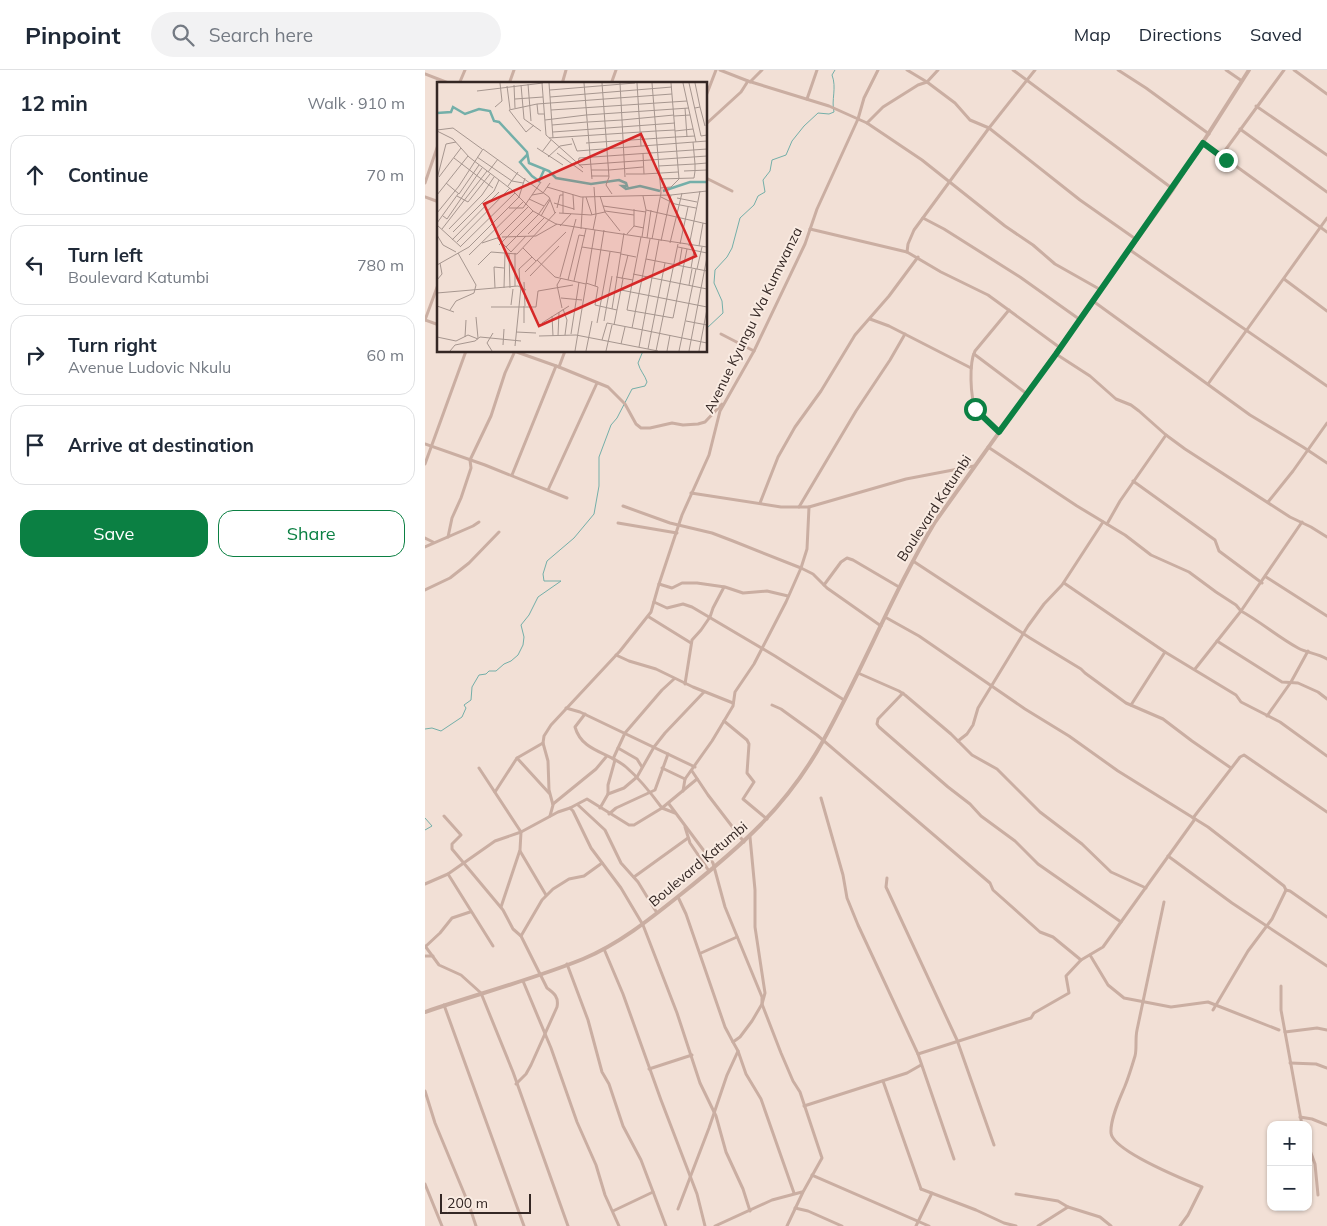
<!DOCTYPE html>
<html lang="en">
<head>
<meta charset="utf-8">
<style>
	body { margin:0; font-family:Mulish,sans-serif; background:#f2f2f3; color:#1f2937 }
	.controls { position:absolute; right:15px; bottom:15px; display:grid; overflow:hidden; border-radius:10px; box-shadow:0 1px 4px #0004 }
	.controls button { width:45px; height:45px; display:grid; place-items:center; padding:0; border:0; border-bottom:1px solid #e0e1e3; background:#fff; color:#1f2937; font:25px sans-serif }
	.scale { position:absolute; left:15px; bottom:12px; width:91px; box-sizing:border-box; padding-left:5px; border:2px solid #342724; border-top:0; font-size:14px; line-height:18px; white-space:nowrap; color:#342724; -webkit-text-stroke:4px #f9ebe2; paint-order:stroke }
	.stop { position:absolute; width:15px; height:15px; margin:-11px; border:4px solid #0b8043; border-radius:50%; background:#fff }
	.stop.end { background:#0b8043; border-color:#fff; box-shadow:0 1px 5px #0008 }
	.list { margin:0; padding:0; list-style:none }
	h2 { display:flex; justify-content:space-between; align-items:center; height:65px; margin:0; padding:0 20px; font-size:21px }
	h2 small { font-size:16px; font-weight:400; color:#747a83 }
	.list li { display:grid; grid-template-columns:32px 1fr auto; gap:15px; align-items:center; box-sizing:border-box; height:80px; margin:0 10px 10px; padding:0 10px; border:1px solid #e0e1e3; border-radius:15px }
	.list b { display:block; font-size:19px; white-space:nowrap }
	.list p { margin:0; font-size:16px; white-space:nowrap; color:#747a83 }
	.list em { font-size:16px; font-style:normal; color:#747a83 }
	.actions { display:flex; gap:10px; padding:15px 20px }
	.actions a { flex:1; padding:11px 0; border:1px solid #0b8043; border-radius:15px; text-align:center; font-size:18px; color:#0b8043 }
	.actions .main { background:#0b8043; color:#fff }
	.icon { flex:none; width:28px; height:28px; fill:none; stroke:currentColor; stroke-width:2; stroke-linecap:round; stroke-linejoin:round }
	.map { position:relative; flex:none; width:902px; height:1156px; overflow:hidden }
	header { display:flex; align-items:center; gap:30px; box-sizing:border-box; height:70px; padding:0 25px; background:#fff; border-bottom:1px solid #e0e1e3 }
	header strong { font-size:24px }
	nav { display:flex; gap:28px; margin-inline-start:auto; font-size:18px }
	.search { width:350px; height:45px; background:#f2f2f3; display:flex; align-items:center; gap:12px; box-sizing:border-box; padding:0 18px; border-radius:28px; color:#747a83; font-size:19px }
	main { display:flex }
	aside { flex:1; background:#fff }
	.map>svg:first-child { display:block }
	.lines { fill:none; stroke-linecap:round; stroke-linejoin:round }
	.stream { stroke:#74afa9; stroke-width:1 }
	.minor { stroke:#caaea2; stroke-width:3 }
	.tertiary { stroke:#caaea2; stroke-width:4 }
	.route { stroke:#0b8043; stroke-width:6 }
	.labels { text-anchor:middle; dominant-baseline:central; stroke-width:4; stroke-linejoin:round; paint-order:stroke }
	.street-label { font-size:14px; fill:#342724; stroke:#f9ebe2 }
	.inset-river { fill:none; stroke:#74afa9; stroke-width:2.5 }
	.inset-road { fill:none; stroke:#a6968f; stroke-width:1 }
	.view { fill:#d62828; fill-opacity:0.15; stroke:#d62828; stroke-width:2.5 }
	.inset-edge { fill:none; stroke:#342724; stroke-width:2.5 }
</style>
</head>
<body>
<header>
<strong>Pinpoint</strong>
<div class="search"><svg class="icon" aria-label="search" viewBox="0 0 24 24"><circle cx="10" cy="10" r="6"/><path d="M15 15l6 6"/></svg>Search here</div>
<nav><a>Map</a><a>Directions</a><a>Saved</a></nav>
</header>
<main>
<aside>
<h2>12 min<small>Walk · 910 m</small></h2>
<ul class="list">
<li><svg class="icon" aria-label="ahead" viewBox="0 0 24 24"><path d="M12 20V5M6 11l6-6 6 6"/></svg><div><b>Continue</b></div><em>70 m</em></li>
<li><svg class="icon" aria-label="left" viewBox="0 0 24 24"><path d="M17 20v-9H6M10 6l-5 5 5 5"/></svg><div><b>Turn left</b><p>Boulevard Katumbi</p></div><em>780 m</em></li>
<li><svg class="icon" aria-label="right" viewBox="0 0 24 24"><path d="M7 20v-9h11M14 6l5 5-5 5"/></svg><div><b>Turn right</b><p>Avenue Ludovic Nkulu</p></div><em>60 m</em></li>
<li><svg class="icon" aria-label="arrive" viewBox="0 0 24 24"><path d="M6 21V4h12l-3 4 3 4H6"/></svg><div><b>Arrive at destination</b></div></li>
</ul>
<div class="actions"><a class="main">Save</a><a>Share</a></div>
</aside>
<div class="map">
<svg width="902" height="1156" viewBox="0 0 902 1156">
	<rect width="100%" height="100%" fill="#f2e0d6"/>
	<g class="lines">
		<!-- stream -->
		<g class="stream">
			<path d="M281,233V234"/>
			<path d="M281,259L298,243L297,231L289,213L290,200L302,187L307,178L315,148L329,135L333,126L340,122L338,110L345,101L347,90L361,85L367,71L379,56L393,43L404,44L409,42C406,30 412,18 407,5L410,0"/>
			<path d="M0,659L7,658L16,661L37,647L41,638L39,635L46,630L47,617L54,605L61,604L64,601H71L79,594L86,591L93,585L98,575L99,567L96,555L104,545L113,527L136,511H119L118,504L122,491L149,468L169,444L174,416V387L186,355L192,348L207,319L220,316L222,312C220,305 215,301 213,293L218,281"/>
			<path d="M0,748L7,756L0,760"/>
		</g>
		<!-- minor -->
		<g class="minor">
			<path d="M295,0L323,11L404,36L442,53L497,90L580,156L608,175L630,194L676,220"/>
			<path d="M482,0L502,12L530,33L545,50L564,58L655,130L712,170"/>
			<path d="M588,0L748,119"/>
			<path d="M693,0L721,18L784,64"/>
			<path d="M801,0L817,11"/>
			<path d="M869,0L902,24"/>
			<path d="M0,4L26,14"/>
			<path d="M325,12L337,0"/>
			<path d="M34,14L40,0"/>
			<path d="M84,14L89,0"/>
			<path d="M137,14L141,0"/>
			<path d="M186,14L191,0"/>
			<path d="M281,26L291,0"/>
			<path d="M382,29L392,0"/>
			<path d="M831,36L902,85"/>
			<path d="M442,53L458,37L493,15L502,12L513,0"/>
			<path d="M281,54L316,22L323,11"/>
			<path d="M815,59L902,122"/>
			<path d="M779,73L902,162"/>
			<path d="M796,86L859,0"/>
			<path d="M281,108L307,121"/>
			<path d="M0,113L14,72"/>
			<path d="M0,127L14,132"/>
			<path d="M498,148L519,159L595,207L654,249"/>
			<path d="M385,159L482,182L516,202L563,225L634,277"/>
			<path d="M705,180L902,316"/>
			<path d="M482,182L483,174L489,160L564,58L610,0"/>
			<path d="M859,209L902,241"/>
			<path d="M668,231L825,345L878,377L902,393"/>
			<path d="M445,249L464,256L546,298"/>
			<path d="M0,250L14,212"/>
			<path d="M0,250L14,255"/>
			<path d="M296,264L329,281"/>
			<path d="M89,281L134,297L183,317L200,334L211,354L216,358H225L247,353L258,355L273,354L280,352L297,334"/>
			<path d="M549,284L602,324"/>
			<path d="M631,284L665,306L691,329L706,335L714,341L741,365L760,379L865,447L886,457L902,467"/>
			<path d="M134,297L140,281"/>
			<path d="M783,314L902,148"/>
			<path d="M574,361C566,355 555,348 551,339C545,327 544,293 550,281L584,240"/>
			<path d="M0,374L60,395L142,428"/>
			<path d="M563,377L652,436L700,465L726,485L764,502L791,522L811,535L816,541C836,552 853,567 873,578C882,583 892,583 902,589"/>
			<path d="M0,394L41,281"/>
			<path d="M87,405L131,296"/>
			<path d="M708,411L790,470L794,481L837,513"/>
			<path d="M123,420L172,313"/>
			<path d="M266,423L356,437H384L481,409L549,396"/>
			<path d="M843,432L868,401L902,353"/>
			<path d="M335,433L353,387L370,357L396,321L430,265L464,226L493,187"/>
			<path d="M198,436L245,453L287,463L308,471L376,498L388,504L402,518L456,556"/>
			<path d="M374,437L431,341L465,290L480,264"/>
			<path d="M193,453L252,463"/>
			<path d="M682,454L695,431L741,365"/>
			<path d="M23,467L27,448L36,428L46,398L45,390L66,346L80,303L90,281"/>
			<path d="M0,468L8,472"/>
			<path d="M0,477L48,456L54,452"/>
			<path d="M488,491L605,568L656,599L660,603L701,633L738,649L767,671L806,698"/>
			<path d="M841,507L902,546"/>
			<path d="M639,513L740,582L811,625L816,632L855,652L902,686"/>
			<path d="M234,514L247,518L257,513H272L300,517L318,523L342,521L363,526"/>
			<path d="M399,515L416,492L422,488L428,490L474,517"/>
			<path d="M0,520L25,508L44,493L74,462"/>
			<path d="M229,532L242,538L258,534L267,537L350,586L419,630"/>
			<path d="M224,547L266,573"/>
			<path d="M460,547L494,566L600,639L644,666L693,701L783,757L859,816L861,820L865,821L902,847"/>
			<path d="M792,571L857,612L873,613L893,622L902,629"/>
			<path d="M191,585L204,591L231,599L268,617L308,633"/>
			<path d="M770,599L816,541L877,452"/>
			<path d="M433,603L474,621L480,625L526,664L547,685L572,699L615,742L657,774L686,802L721,818"/>
			<path d="M260,614L267,570L276,560L285,547L288,538L299,517"/>
			<path d="M478,623L453,649L452,654L454,657L523,717L545,734L556,746L590,771L613,794L696,852"/>
			<path d="M347,635L356,639L392,665L565,813L568,820L615,862L628,867L656,890"/>
			<path d="M706,635L740,582"/>
			<path d="M141,638L155,642L270,697"/>
			<path d="M160,644L150,657C157,682 184,682 201,697C215,709 226,723 237,738L272,709"/>
			<path d="M842,646L866,612L883,581"/>
			<path d="M299,651L322,670L324,674L322,703L329,712L318,729L342,749"/>
			<path d="M533,671L542,664L548,655L553,638L603,556L619,534L637,515L678,452"/>
			<path d="M193,678L212,689L217,697"/>
			<path d="M92,688L124,723"/>
			<path d="M188,689L200,663L237,620L249,609"/>
			<path d="M54,698L96,762L95,780L76,837"/>
			<path d="M237,698L260,709"/>
			<path d="M267,701L283,725L319,772"/>
			<path d="M258,721L260,709L287,671L308,636L310,622L329,594L361,532L376,498L382,479L384,437"/>
			<path d="M70,722L92,688L118,673"/>
			<path d="M183,724L199,718L212,707L229,677L240,663L279,622"/>
			<path d="M396,728L418,805L422,828L433,855L493,984L529,1089"/>
			<path d="M128,734L171,699L181,687"/>
			<path d="M244,734L288,793L300,837L337,927V934L356,983L368,1011L375,1022L397,1088L378,1122L362,1156"/>
			<path d="M153,735L180,760L196,793L213,812L232,843"/>
			<path d="M145,738L148,741L166,778L196,818L218,855L252,943L275,1013L291,1046L301,1082L318,1119L325,1141"/>
			<path d="M175,738L183,724V715L190,690"/>
			<path d="M184,744L191,738L230,720L243,684"/>
			<path d="M19,746L36,765L27,774V779L78,840L88,859L96,866L122,918C129,923 134,927 132,937L106,995L101,1004L91,1014"/>
			<path d="M125,746L128,735L124,720L123,691L118,673L119,666L126,655L195,581L226,542L234,514L257,445L284,385L295,341L329,281L380,174L392,139L433,49L439,28L453,0"/>
			<path d="M768,748L815,687L819,685L902,742"/>
			<path d="M260,757L265,773L284,801"/>
			<path d="M95,781L121,825"/>
			<path d="M743,786L807,833L902,896"/>
			<path d="M23,804L68,876"/>
			<path d="M209,807L263,768"/>
			<path d="M462,808L461,817L532,970L569,1075"/>
			<path d="M0,814L23,804L70,771L96,762L133,742L145,738L162,729L204,755H209L237,738L250,743"/>
			<path d="M253,827L261,844L300,957L308,972"/>
			<path d="M739,832L712,960C710,969 712,979 710,986C707,996 704,1006 700,1016C695,1028 685,1049 686,1063C688,1081 760,1110 777,1117L763,1145L755,1156"/>
			<path d="M96,866L117,830L128,819L144,809L159,806L177,793"/>
			<path d="M0,876L14,895L36,905L56,923L88,1002L143,1156"/>
			<path d="M0,877L15,863L27,848L45,842"/>
			<path d="M179,879L198,924L236,1030L272,1124L280,1156"/>
			<path d="M276,883L312,867"/>
			<path d="M665,885L683,915L699,928L746,937L783,932L854,960"/>
			<path d="M0,886H8"/>
			<path d="M142,894L163,950L177,1002L184,1014L198,1056L216,1090L241,1156"/>
			<path d="M98,911L126,978L152,1052L171,1095L180,1125L194,1156"/>
			<path d="M856,916V940L877,1055"/>
			<path d="M19,935L99,1156"/>
			<path d="M788,940L823,881L847,849L861,820"/>
			<path d="M860,962L892,958L902,960"/>
			<path d="M313,981L321,1004L336,1029L369,1123"/>
			<path d="M493,984L606,948L609,943L644,923L641,906L656,890L678,877L770,749"/>
			<path d="M865,993L891,994L902,998"/>
			<path d="M224,999L267,985"/>
			<path d="M458,1011L496,1119"/>
			<path d="M0,1021L10,1053L44,1135L51,1156"/>
			<path d="M379,1036L482,1003L496,995"/>
			<path d="M875,1047L887,1049L902,1055"/>
			<path d="M883,1075L890,1094L893,1125"/>
			<path d="M387,1105L504,1156"/>
			<path d="M0,1114L17,1156"/>
			<path d="M496,1119L551,1140L579,1153L591,1156"/>
			<path d="M591,1124L633,1131L643,1137L675,1147L686,1156"/>
			<path d="M370,1138L383,1141L417,1156"/>
			<path d="M253,1139L284,1058L302,1005L313,981L308,972L315,967L327,951L337,934L340,923L330,857V820L325,767"/>
			<path d="M188,1141L228,1122"/>
			<path d="M290,1156L347,1130L377,1122"/>
			<path d="M491,1156L507,1123"/>
			<path d="M613,1156L643,1137"/>
		</g>
		<!-- tertiary -->
		<path class="tertiary" d="M0,942C52,924 106,910 158,889C194,874 225,849 255,825C314,778 361,738 398,671C438,599 468,522 510,452L748,119L824,0"/>
	</g>
	<g class="lines">
		<!-- route -->
		<path class="route" d="M550,339L574,362L631,284L778,73L801,90"/>
	</g>
	<g class="labels">
		<!-- street labels -->
		<g class="street-label">
			<text transform="translate(328 250) rotate(-64)">Avenue Kyungu Wa Kumwanza</text>
			<text transform="translate(509 438) rotate(-57)">Boulevard Katumbi</text>
			<text transform="translate(273 794) rotate(-40)">Boulevard Katumbi</text>
		</g>
	</g>
	<!-- overview -->
	<g transform="translate(12 12)">
		<rect width="270" height="270" fill="#f2e0d6"/>
		<path class="inset-river" d="M0,31L14,30L16,25L28,32L42,27L53,29L57,39L62,40L90,70L92,81L112,89L119,96L154,102L182,98L189,101L190,104H185L189,107L203,104L223,109M90,73L83,80L95,94L102,99L107,88M226,109L253,100H270"/>
		<path class="inset-road" d="M105,1L109,53L146,86M112,1L116,56M147,1L155,97M165,1L172,95L169,103L175,112M183,1L185,38L237,33M200,1L204,64M215,1L224,111L215,157M246,1L259,60M252,1L264,54L270,53M258,1L263,25M91,2L94,39M77,3L78,26M84,3L87,37L104,49M70,4L73,27M113,8L198,1M40,9L106,1M113,15L235,5M78,17L106,15M100,22L101,32H107M58,25L65,19L63,1M248,26L250,55M258,26L263,25L268,44M114,28L250,19M149,33L252,26M237,34L253,33M108,38L149,33M151,40L185,38L188,95M97,43L89,50L72,28L100,22L235,12M115,43L150,40M0,48L16,46L45,67M0,49L16,57L32,75L75,108L96,129L119,142L270,165M219,49L238,48M238,49L256,47M116,50L238,41M239,55L258,54M112,56L219,49M135,56L140,69L270,59M256,60L258,82L270,81M149,61L239,55M100,66L126,83M105,70L114,58M120,71L146,90M206,72L207,92L241,90M40,75L75,99L86,101M111,75L123,64L135,62M17,76L56,106M141,82L142,76L270,67M142,83L270,74M221,84L258,82V89L257,96L222,97M154,88H172M172,88L206,85M247,89L270,88M51,90L61,77M189,92H207M154,94H172M2,95L24,66M0,97L9,62L19,60M9,101L22,112L42,83M71,104L81,90M110,105L144,115L234,113L270,109M223,106L234,105L242,97L234,1M0,113L31,74M95,113L106,111L113,101M136,113L137,128M20,114L31,120L53,92M163,114L168,130L183,149M149,115L155,133M224,115L238,122L259,126M240,116L260,120M92,117L107,124M117,121L137,127M166,124L209,130M72,126H86L104,100M120,126L123,113H126M209,128L270,142M168,129L197,133M0,131L22,104L46,67L112,115L118,131M122,131L154,133L168,130M126,131V110M6,134L10,137L45,86M104,134L113,118M0,141L21,112M0,143L24,165M123,144L134,132M197,144V127M5,147L50,89M12,147L45,113L57,95M144,147L146,115M156,148L159,133L157,105M16,150L57,109L62,98M91,152L107,136M190,152L197,144L207,146M0,153L6,163L19,170M65,155L99,154L120,142M204,155L190,228L236,236L250,167M205,155L209,128L206,114M60,156L74,170M210,156L214,128M15,158L62,110M224,159L234,113M20,160L73,106M45,161L60,156L91,125M233,161L245,111M243,162L251,125M62,163L96,129M24,164L78,111M252,164L263,109M262,164L266,141M69,165L101,133L113,116M145,165L184,171M241,165L270,171M86,166L99,179M74,170L89,154M72,171L73,206M78,171V204M184,172L199,175M32,173L86,120M209,177L270,189M100,178L118,195L149,202M0,183L32,165L82,115L88,96M41,183L54,170L80,172L119,130M242,184L245,166M254,186L257,169M82,187L83,204M82,187L95,175M260,187L265,165M88,190L129,150M196,192L270,207M93,194L122,164M123,195L139,137M179,195L196,198M124,196L120,203L125,226M185,197L191,173M0,198L5,192L3,181M131,198L142,153L148,154M137,199L149,147M87,200L88,224M149,201L161,205L158,223L180,228M252,203L255,187M158,204L167,148M58,206L57,185L67,186M67,206L68,171M184,208L270,225M0,211L81,204L89,208M124,216L145,218M74,223L76,207M0,224L17,230M87,224V241M54,225H99L101,209L136,203M126,227L130,238L128,253M175,227L187,151M13,228L19,219L37,211L39,203L21,171M115,234L116,254M39,235L41,256M167,239L175,194M249,239L270,243M105,241L132,224M160,241L173,170M177,243L186,197M195,246L213,157M206,248L270,261M79,250L99,251M134,252L142,200M102,254L139,253L221,269M121,254L122,230M0,255L19,259L31,253L41,257M28,255L29,238M165,258L170,241L206,248M184,262L188,245M66,263L67,247M78,264L84,205M202,265L222,158M211,267L228,181M13,269L18,263L38,259L43,255L84,259M55,269L50,261L56,251M138,269L158,148M149,269L155,239M169,269L175,243M219,269L241,162M230,269L233,253M242,269L259,187M252,269L270,175M262,269L270,227"/>
		<path class="view" d="M204,52L259,174L102,244L47,122Z"/>
		<rect width="270" height="270" class="inset-edge"/>
	</g>
</svg>
<div class="controls">
<button>+</button>
<button>−</button>
</div>
<div class="scale">200 m</div>
<div class="stop" style="left:550px;top:339px"></div>
<div class="stop end" style="left:801px;top:90px"></div>
</div>
</main>
</body>
</html>
